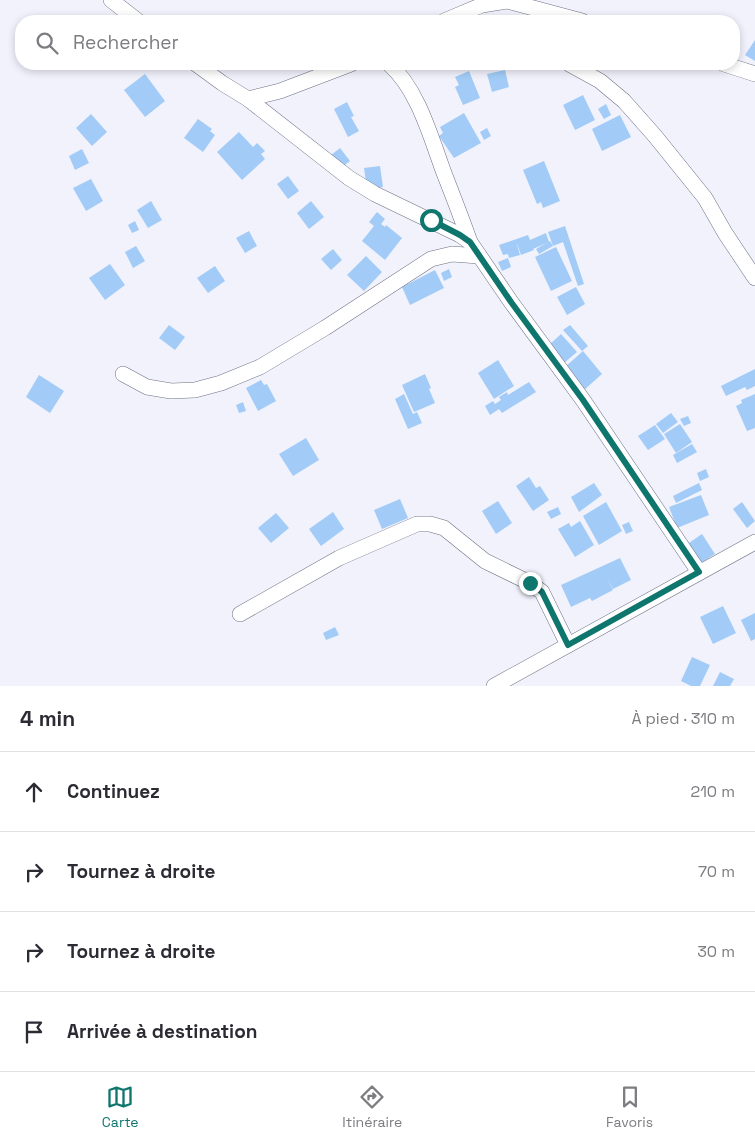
<!DOCTYPE html>
<html lang="fr">
<head>
<meta charset="utf-8">
<style>
	body { margin:0; font-family:"Space Grotesk",sans-serif; background:#f2f2f3; color:#2b2b33 }
	.stop { position:absolute; width:15px; height:15px; margin:-11px; border:4px solid #0f766e; border-radius:50%; background:#fff }
	.stop.end { background:#0f766e; border-color:#fff; box-shadow:0 1px 5px #0008 }
	.list { margin:0; padding:0; list-style:none }
	h2 { display:flex; justify-content:space-between; align-items:center; height:65px; margin:0; padding:0 20px; font-size:21px }
	h2 small { font-size:16px; font-weight:400; color:#7c7c81 }
	.list li { display:grid; grid-template-columns:32px 1fr auto; gap:15px; align-items:center; box-sizing:border-box; height:80px; padding:0 20px; border-top:1px solid #e1e1e2 }
	.list b { display:block; font-size:19px; white-space:nowrap }
	.list em { font-size:16px; font-style:normal; color:#7c7c81 }
	.icon { flex:none; width:28px; height:28px; fill:none; stroke:currentColor; stroke-width:2; stroke-linecap:round; stroke-linejoin:round }
	.map { position:relative; flex:none; width:755px; height:686px; overflow:hidden }
	.search { position:absolute; background:#fff; box-shadow:0 2px 8px #0003; left:15px; right:15px; top:15px; height:55px; display:flex; align-items:center; gap:12px; box-sizing:border-box; padding:0 18px; border-radius:20px; color:#7c7c81; font-size:19px }
	.sheet { height:385px; background:#fff }
	nav { display:flex; justify-content:space-around; align-items:center; box-sizing:border-box; height:70px; border-top:1px solid #e1e1e2; background:#fff; font-size:14px; color:#7c7c81 }
	nav a { display:grid; justify-items:center; gap:2px }
	nav .on { color:#0f766e }
	.map>svg:first-child { display:block }
	.building { fill:#a2ccf7 }
	.lines { fill:none; stroke-linecap:round; stroke-linejoin:round }
	.street-casing { stroke:#6d7184; stroke-width:16 }
	.street { stroke:#fff; stroke-width:15 }
	.route { stroke:#0f766e; stroke-width:6 }
</style>
</head>
<body>
<div class="map">
<svg width="755" height="686" viewBox="0 0 755 686">
	<rect width="100%" height="100%" fill="#f1f2fc"/>
	<!-- building -->
	<g class="building">
		<path d="M755,40V61L745,55Z"/>
		<path d="M505,70L509,87L492,92L487,74Z"/>
		<path d="M469,71L480,98L463,105L455,87L459,85L455,77Z"/>
		<path d="M145,74L165,101L145,117L124,90Z"/>
		<path d="M583,95L595,120L575,130L563,105Z"/>
		<path d="M347,102L354,116L351,117L359,131L348,137L334,109Z"/>
		<path d="M606,104L611,115L604,119L598,109Z"/>
		<path d="M464,113L481,143L454,158L439,136L443,133L440,127Z"/>
		<path d="M91,114L107,132L92,146L76,128Z"/>
		<path d="M620,115L631,137L602,151L592,129Z"/>
		<path d="M198,119L212,129L210,131L215,135L203,152L184,138Z"/>
		<path d="M487,128L491,136L484,140L480,132Z"/>
		<path d="M239,132L253,147L257,143L265,151L261,154L265,159L242,180L217,152Z"/>
		<path d="M340,148L350,161L336,172L326,159Z"/>
		<path d="M82,149L89,163L75,170L69,156Z"/>
		<path d="M544,161L560,201L543,208L541,202L537,204L523,170Z"/>
		<path d="M380,166L383,187L367,189L364,168Z"/>
		<path d="M288,176L299,191L288,199L277,184Z"/>
		<path d="M91,179L103,201L86,211L73,188Z"/>
		<path d="M151,201L162,220L148,228L137,210Z"/>
		<path d="M311,201L324,217L309,229L297,213Z"/>
		<path d="M377,212L385,219L381,224L385,227L386,225L402,238L385,260L362,241L374,226L369,222Z"/>
		<path d="M135,221L139,230L132,233L128,225Z"/>
		<path d="M565,226L584,284L578,286L563,242L553,246L548,232Z"/>
		<path d="M249,231L257,246L245,253L236,238Z"/>
		<path d="M546,233L549,242L533,249L534,250L521,255L516,241L520,255L509,258L508,254L503,255L499,245L528,235L530,240Z"/>
		<path d="M550,241L553,246L539,254L536,249Z"/>
		<path d="M136,246L145,261L133,268L125,252Z"/>
		<path d="M556,247L572,281L551,291L535,257Z"/>
		<path d="M333,249L342,260L331,270L321,259Z"/>
		<path d="M366,256L382,272L364,291L347,275Z"/>
		<path d="M508,258L511,267L502,271L498,262Z"/>
		<path d="M110,264L125,285L105,300L89,278Z"/>
		<path d="M215,266L225,281L208,293L197,278Z"/>
		<path d="M449,269L452,277L444,281L441,273Z"/>
		<path d="M435,270L444,288L410,305L402,287Z"/>
		<path d="M576,287L585,304L567,315L557,297Z"/>
		<path d="M169,325L185,337L175,350L159,338Z"/>
		<path d="M570,325L588,346L582,351L563,330Z"/>
		<path d="M561,334L577,352L564,363L549,345Z"/>
		<path d="M583,351L602,374L584,390L565,367Z"/>
		<path d="M498,360L514,386L494,399L478,373Z"/>
		<path d="M755,369V386L747,390L745,387L726,396L721,386Z"/>
		<path d="M425,374L431,388L429,389L435,403L414,412L402,385Z"/>
		<path d="M39,375L64,391L50,413L26,397Z"/>
		<path d="M261,380L264,385L267,384L276,401L258,411L246,388Z"/>
		<path d="M529,382L536,392L502,413L499,409L490,415L485,406L493,401L495,404L501,400L499,397L507,392L508,395Z"/>
		<path d="M404,394L413,414L417,412L422,423L408,429L395,399Z"/>
		<path d="M755,394V428L747,431L736,406L742,403L741,400Z"/>
		<path d="M243,402L246,411L239,413L236,405Z"/>
		<path d="M671,413L678,422L663,433L656,424Z"/>
		<path d="M688,416L691,423L684,426L680,419Z"/>
		<path d="M680,424L692,442L676,453L664,434Z"/>
		<path d="M655,425L665,439L648,450L638,436Z"/>
		<path d="M306,438L319,460L293,476L279,454Z"/>
		<path d="M692,444L697,452L677,463L673,455Z"/>
		<path d="M706,469L709,477L700,481L697,473Z"/>
		<path d="M529,477L536,488L540,486L549,500L533,511L516,486Z"/>
		<path d="M594,483L602,495L579,512L571,497Z"/>
		<path d="M699,483L702,490L676,503L673,496Z"/>
		<path d="M701,495L709,515L677,528L669,507Z"/>
		<path d="M400,499L408,518L382,529L374,510Z"/>
		<path d="M498,501L512,523L496,534L482,511Z"/>
		<path d="M606,502L622,531L599,545L583,516Z"/>
		<path d="M742,502L755,521L747,528L733,509Z"/>
		<path d="M558,507L561,514L551,519L547,512Z"/>
		<path d="M333,512L344,529L321,546L309,529Z"/>
		<path d="M276,513L289,528L271,543L258,528Z"/>
		<path d="M580,521L594,545L575,557L558,529L569,523L571,527Z"/>
		<path d="M629,522L633,531L626,534L622,525Z"/>
		<path d="M702,534L715,554L698,565L686,545Z"/>
		<path d="M620,558L631,580L613,589L607,577L613,590L592,601L590,598L571,607L561,585Z"/>
		<path d="M723,606L736,633L713,644L700,617Z"/>
		<path d="M755,613V639L751,641L741,620Z"/>
		<path d="M335,627L339,635L326,640L323,633Z"/>
		<path d="M692,657L710,665L700,686H691L681,681Z"/>
		<path d="M720,672L734,679L730,686H713Z"/>
	</g>
	<g class="lines">
		<!-- street casing -->
		<g class="street-casing">
			<g id="street">
				<path d="M111,0L138,21"/>
				<path d="M444,21L482,5L507,1L582,21"/>
				<path d="M196,64L222,83L248,99L280,91L351,64"/>
				<path d="M389,64C418,89 431,138 444,173C453,196 462,219 470,242"/>
				<path d="M569,64L600,81L624,101L655,136L705,198L725,233L755,278"/>
				<path d="M724,64L755,74"/>
				<path d="M248,99L349,178L375,194L460,235L470,242L511,302L583,400L699,572"/>
				<path d="M123,374L147,387L171,391L195,390L221,383L260,367L325,328L431,259L452,254L479,256"/>
				<path d="M240,614L339,558L417,524H430L444,528L485,561L530,583L542,592L568,645"/>
				<path d="M494,686L755,542"/>
			</g>
		</g>
		<!-- street -->
		<use href="#street" class="street"/>
	</g>
	<g class="lines">
		<!-- route -->
		<path class="route" d="M431,220L460,235L470,242L511,302L583,400L699,572L568,645L542,592L530,583"/>
	</g>
</svg>
<div class="stop" style="left:431px;top:220px"></div>
<div class="stop end" style="left:530px;top:583px"></div>
<div class="search"><svg class="icon" aria-label="search" viewBox="0 0 24 24"><circle cx="10" cy="10" r="6"/><path d="M15 15l6 6"/></svg>Rechercher</div>
</div>
<section class="sheet">
<h2>4 min<small>À pied · 310 m</small></h2>
<ul class="list">
<li><svg class="icon" aria-label="ahead" viewBox="0 0 24 24"><path d="M12 20V5M6 11l6-6 6 6"/></svg><div><b>Continuez</b></div><em>210 m</em></li>
<li><svg class="icon" aria-label="right" viewBox="0 0 24 24"><path d="M7 20v-9h11M14 6l5 5-5 5"/></svg><div><b>Tournez à droite</b></div><em>70 m</em></li>
<li><svg class="icon" aria-label="right" viewBox="0 0 24 24"><path d="M7 20v-9h11M14 6l5 5-5 5"/></svg><div><b>Tournez à droite</b></div><em>30 m</em></li>
<li><svg class="icon" aria-label="arrive" viewBox="0 0 24 24"><path d="M6 21V4h12l-3 4 3 4H6"/></svg><div><b>Arrivée à destination</b></div></li>
</ul>
</section>
<nav>
<a class="on"><svg class="icon" aria-label="map" viewBox="0 0 24 24"><path d="M3 6l6-2 6 2 6-2v14l-6 2-6-2-6 2zM9 4v14M15 6v14"/></svg>Carte</a>
<a><svg class="icon" aria-label="directions" viewBox="0 0 24 24"><path d="M12 3l9 9-9 9-9-9zM9 14v-3h6M13 9l2 2-2 2"/></svg>Itinéraire</a>
<a><svg class="icon" aria-label="saved" viewBox="0 0 24 24"><path d="M7 4h10v16l-5-4-5 4z"/></svg>Favoris</a>
</nav>
</body>
</html>
